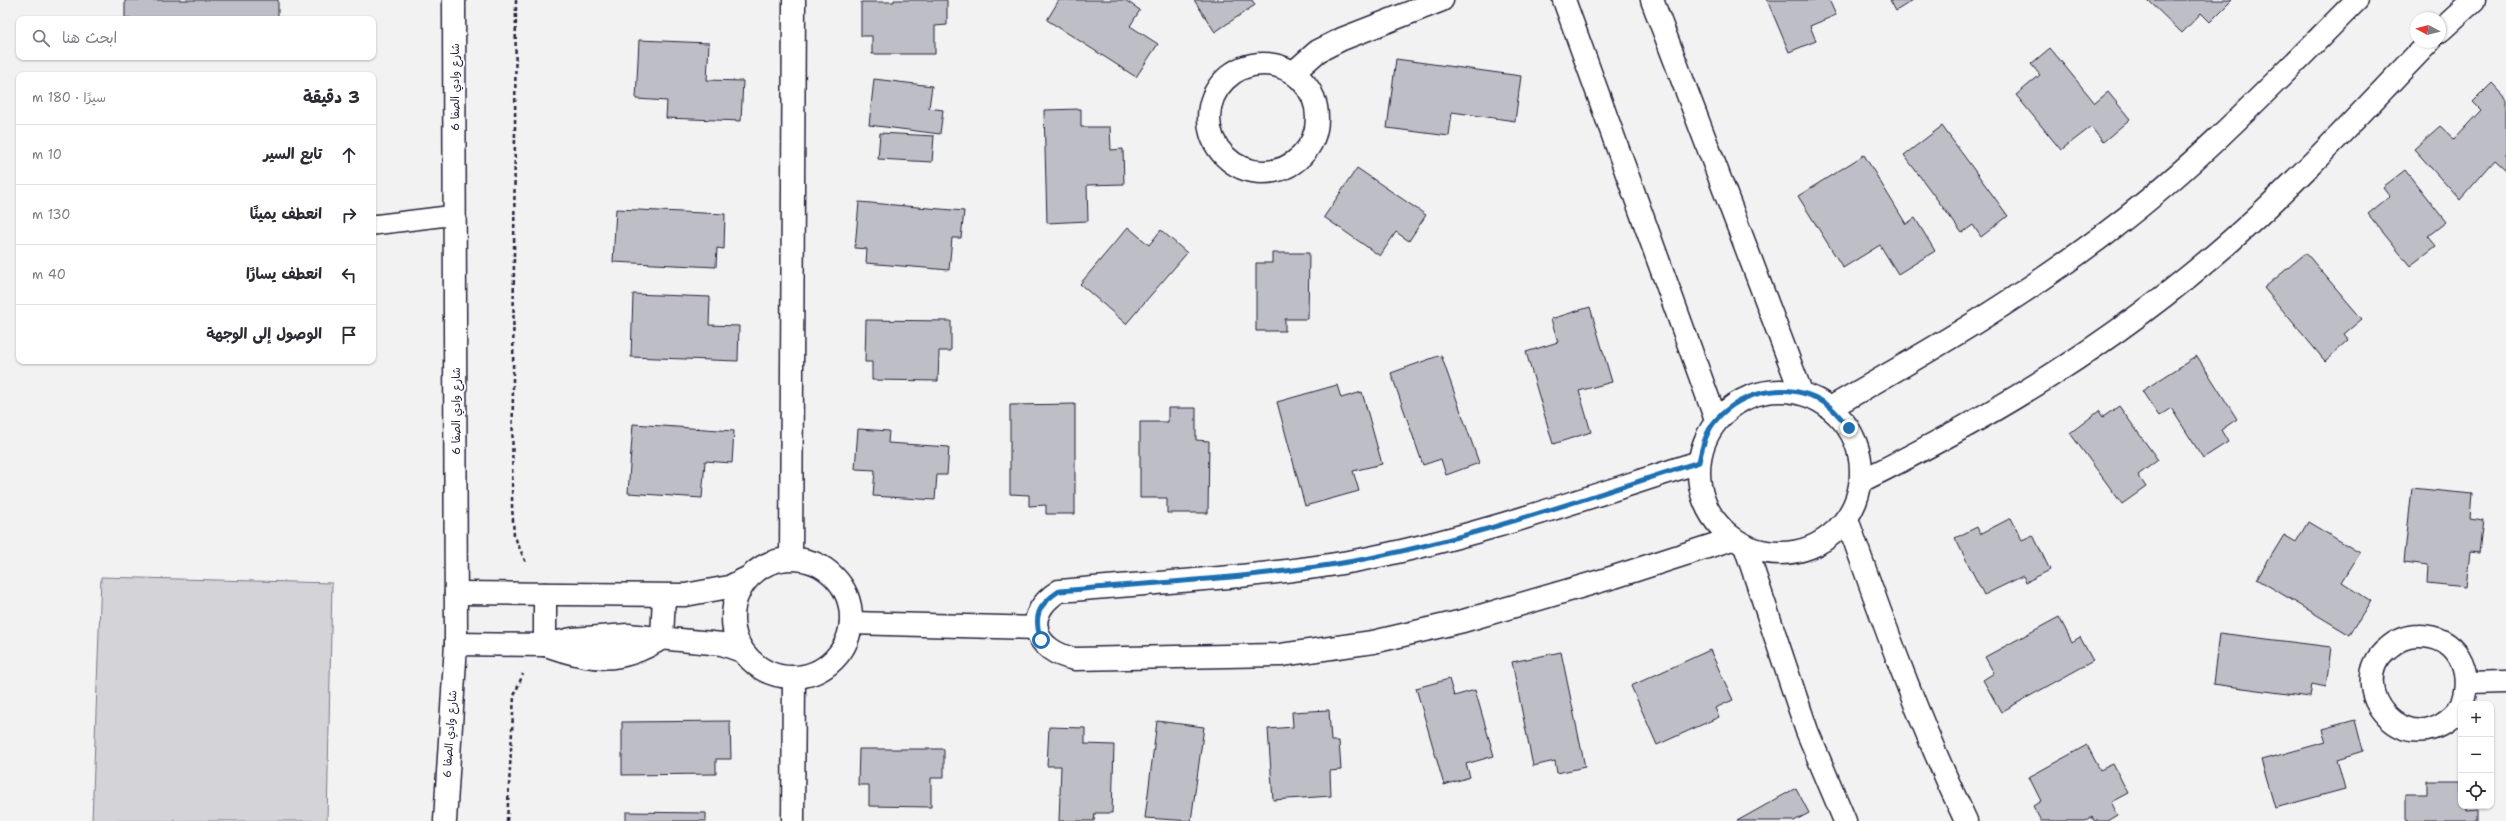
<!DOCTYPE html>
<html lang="ar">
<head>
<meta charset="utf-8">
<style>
	body { margin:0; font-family:"Shantell Sans","Playpen Sans Arabic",sans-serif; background:#f2f2f3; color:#2b2b33; direction:rtl }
	.controls { position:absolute; right:12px; bottom:12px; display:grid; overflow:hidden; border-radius:8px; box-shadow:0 1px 3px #0004 }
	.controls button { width:36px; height:36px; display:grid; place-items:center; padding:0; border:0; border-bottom:1px solid #e1e1e2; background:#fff; color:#2b2b33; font:20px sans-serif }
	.compass { position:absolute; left:2410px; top:12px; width:36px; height:36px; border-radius:50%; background:#fff; box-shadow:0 1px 3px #0004; rotate:277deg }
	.stop { position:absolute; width:12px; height:12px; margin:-9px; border:3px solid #1f6fb2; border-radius:50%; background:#fff }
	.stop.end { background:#1f6fb2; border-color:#fff; box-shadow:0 1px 4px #0008 }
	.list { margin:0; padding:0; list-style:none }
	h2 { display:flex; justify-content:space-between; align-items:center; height:52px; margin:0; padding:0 16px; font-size:17px }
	h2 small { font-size:13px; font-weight:400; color:#7c7c81 }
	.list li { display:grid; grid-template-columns:26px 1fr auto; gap:12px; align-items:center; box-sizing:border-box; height:60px; padding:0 16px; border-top:1px solid #e1e1e2 }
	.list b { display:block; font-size:15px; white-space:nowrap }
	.list em { font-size:13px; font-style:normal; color:#7c7c81 }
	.icon { flex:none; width:22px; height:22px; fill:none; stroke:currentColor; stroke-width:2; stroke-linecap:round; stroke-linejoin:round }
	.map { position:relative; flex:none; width:2506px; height:821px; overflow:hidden; direction:ltr }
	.search { position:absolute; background:#fff; box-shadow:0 1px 3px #0004; left:16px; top:16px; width:360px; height:44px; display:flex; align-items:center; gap:10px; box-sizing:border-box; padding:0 14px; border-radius:8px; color:#7c7c81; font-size:15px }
	.panel { position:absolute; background:#fff; box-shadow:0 1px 3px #0004; left:16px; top:72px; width:360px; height:292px; border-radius:8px; direction:rtl }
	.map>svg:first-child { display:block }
	.green { fill:#d3d3d8; stroke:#7a7a8a }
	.building { fill:#bebec6; stroke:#22223b }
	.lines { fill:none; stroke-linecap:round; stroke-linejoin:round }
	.lane-casing { stroke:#22223b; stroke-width:22 }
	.street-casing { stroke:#22223b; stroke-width:25 }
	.secondary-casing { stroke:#22223b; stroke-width:25 }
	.path { stroke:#22223b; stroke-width:2.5; stroke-dasharray:4 3; stroke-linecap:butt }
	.lane { stroke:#fff; stroke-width:19 }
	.street { stroke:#fff; stroke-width:22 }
	.secondary { stroke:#fff; stroke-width:22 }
	.route { stroke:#1f6fb2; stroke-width:5 }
	.labels { text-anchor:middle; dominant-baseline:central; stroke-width:3.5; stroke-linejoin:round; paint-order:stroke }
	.street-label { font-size:11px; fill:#22223b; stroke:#fff }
</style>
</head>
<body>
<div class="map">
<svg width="2506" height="821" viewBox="0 0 2506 821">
	<rect width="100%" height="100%" fill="#f2f2f3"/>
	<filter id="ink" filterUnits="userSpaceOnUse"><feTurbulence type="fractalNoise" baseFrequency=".025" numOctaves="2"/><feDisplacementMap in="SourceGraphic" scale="8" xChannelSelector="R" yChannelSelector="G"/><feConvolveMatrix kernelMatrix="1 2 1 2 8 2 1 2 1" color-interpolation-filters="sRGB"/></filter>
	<g filter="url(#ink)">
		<!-- green -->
		<path class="green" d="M101,577L332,583L327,821H92Z"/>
		<!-- building -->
		<g class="building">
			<rect x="125" y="0" width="153" height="19"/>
			<path d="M894,0H947V25L935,26V54H872V36H861V2H894Z"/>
			<path d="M1059,0H1125L1140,10L1130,26L1158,44L1136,77L1047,20Z"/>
			<path d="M1194,0H1252L1255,5L1215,32Z"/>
			<path d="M1767,0H1829L1836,15L1810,26L1816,41L1789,52Z"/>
			<path d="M1890,0H1913L1896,11Z"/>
			<path d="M2148,0H2232L2210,22L2201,13L2182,33Z"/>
			<path d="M639,40L709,43L707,80L743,81L741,121L666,118L667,101L636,99Z"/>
			<path d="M2050,48L2095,103L2108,92L2130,119L2103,142L2091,127L2061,150L2016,95L2040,75L2031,64Z"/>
			<path d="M1396,59L1521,76L1515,121L1452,112L1449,136L1387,128Z"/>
			<path d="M874,79L932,86L929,108L943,110L940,134L869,125Z"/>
			<path d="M2492,83L2506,98V170L2495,160L2460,200L2414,149L2440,126L2454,139L2481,110L2473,102Z"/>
			<path d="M1081,109V127H1110L1111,150L1123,149L1124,184L1087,185L1088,221L1047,223L1044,110Z"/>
			<path d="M1942,126L2008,216L1981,237L1973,225L1962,233L1904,155Z"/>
			<path d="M880,133L934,136L932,162L878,159Z"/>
			<path d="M1864,155L1906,224L1915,218L1935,251L1898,274L1880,245L1843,268L1798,196Z"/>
			<path d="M1357,168L1426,215L1409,241L1396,232L1380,256L1324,217Z"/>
			<path d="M2405,170L2446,222L2428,236L2436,246L2410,266L2368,214L2390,196L2383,187Z"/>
			<path d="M859,202L964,211L961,238H952L949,270L866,263L867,249L855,248Z"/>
			<path d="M616,209L725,214L724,249L717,248L716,267L613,262Z"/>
			<path d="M1128,227L1149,245L1161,230L1187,253L1126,324L1080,284Z"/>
			<path d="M1272,253H1309L1308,319H1285V331H1256V263H1272Z"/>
			<path d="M2306,253L2362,319L2344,334L2349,340L2325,361L2264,288Z"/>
			<path d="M633,294L710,297L709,325L739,326L738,361L631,357Z"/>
			<path d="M1590,307L1612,382L1579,391L1591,432L1553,444L1526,352L1558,342L1551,319Z"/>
			<path d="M866,320L951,321V351H939L938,381L872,380V362H865Z"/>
			<path d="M1441,355L1479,463L1446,475L1441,459L1423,465L1391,373Z"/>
			<path d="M2197,356L2237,419L2221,430L2228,442L2203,458L2171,408L2159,416L2142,391Z"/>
			<path d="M1337,385L1341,398L1362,392L1382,464L1353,471L1359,491L1305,506L1277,402Z"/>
			<path d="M1075,404V514H1046V505L1029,506V495L1010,494V405Z"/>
			<path d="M2119,406L2158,460L2138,475L2146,487L2122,504L2070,433L2099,411L2103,417Z"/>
			<path d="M1168,408H1196V440L1209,441L1208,513H1167V498H1140V422H1168Z"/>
			<path d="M633,424L734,431L732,463L705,461L702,498L628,493Z"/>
			<path d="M858,429L889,431L888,443L949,447L947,475H937L935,500L873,496L875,470L855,469Z"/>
			<path d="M2412,488L2472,494L2470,518L2483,520L2479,553L2470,552L2466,587L2427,583L2428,565L2404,562Z"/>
			<path d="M2011,518L2022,540L2033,535L2050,570L2026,582L2023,576L1984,595L1955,538L1977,527L1980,534Z"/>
			<path d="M2308,522L2360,553L2342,582L2371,601L2350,635L2257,579L2284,535L2296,542Z"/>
			<path d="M2059,617L2072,642L2080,637L2093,661L2001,712L1983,680L1994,673L1985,657Z"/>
			<path d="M2219,633L2331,647L2326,687L2312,684L2310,697L2213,684Z"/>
			<path d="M1710,650L1733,700L1715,708L1719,717L1657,745L1631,686Z"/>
			<path d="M1561,652L1585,767L1557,773L1555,761L1533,766L1512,662Z"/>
			<path d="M1449,679L1454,696L1475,690L1494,756L1466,764L1470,777L1444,785L1416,688Z"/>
			<path d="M1329,710L1331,741H1339L1341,770L1330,771L1331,796L1273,800L1268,729L1293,727L1292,712Z"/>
			<path d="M2355,720L2363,751L2337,759L2345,789L2275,808L2261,760L2326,742L2322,729Z"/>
			<path d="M730,721L731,759H716V774L622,775V722Z"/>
			<path d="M1157,721L1204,727L1191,821L1145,818Z"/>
			<path d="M1049,727L1085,728V744L1114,745L1112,813H1095L1094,821H1059L1061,766H1047Z"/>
			<path d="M2087,745L2100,770L2113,764L2128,793L2111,802L2118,815L2108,821H2094L2092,817L2085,821H2041L2033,806L2041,801L2029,777Z"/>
			<path d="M859,749H944V778H931V807L869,806V785H858Z"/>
			<path d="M2427,781H2461V806H2467V811L2478,810V821H2406V794H2427Z"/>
			<path d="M1796,788L1809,813L1794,821H1737Z"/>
			<path d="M626,812L706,813V821H626Z"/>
		</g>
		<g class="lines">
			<!-- lane casing -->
			<g class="lane-casing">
				<path id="lane" d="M373,225L455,215"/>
			</g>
			<!-- street casing -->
			<g class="street-casing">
				<g id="street">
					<path d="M1564,0L1716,420"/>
					<path d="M1652,0L1801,392"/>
					<path d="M2440,31L2474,0"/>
					<circle cx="1263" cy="118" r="54"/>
					<path d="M1294,72L1318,51L1342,39L1442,0"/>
					<circle cx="1780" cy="472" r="81"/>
					<path d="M1830,408C1928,352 2025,296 2114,227C2202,160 2279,78 2357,0"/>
					<path d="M1699,462C1585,498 1471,539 1354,561C1257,578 1157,582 1059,591C1021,615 1033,651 1075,659L1281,655L1373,642L1463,621L1614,577L1732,539"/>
					<path d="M1861,481C1993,416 2114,343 2226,245C2298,182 2363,110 2429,42"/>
					<path d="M1847,519C1883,622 1919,722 1966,821"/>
					<path d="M1745,546L1807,731L1845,821"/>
					<path d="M791,558L794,0"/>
					<circle cx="792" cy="618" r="59"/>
					<path d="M456,593L685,595L729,587L747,578"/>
					<path d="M851,623L1037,628"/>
					<path d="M456,644L545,645L572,639L628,635L722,644L742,651"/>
					<path d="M545,645V594"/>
					<path d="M546,645C590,661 620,665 662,638L664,596"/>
					<path d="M2467,683L2506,682"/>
					<path d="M2461,707C2408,772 2340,686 2388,648C2397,640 2406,636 2418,636C2457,635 2474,671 2462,704"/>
					<path d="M793,821L794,679"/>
				</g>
			</g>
			<!-- secondary casing -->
			<g class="secondary-casing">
				<path id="secondary" d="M445,821L456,644L454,0"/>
			</g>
			<!-- path -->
			<g class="path">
				<path d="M516,0L512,506L514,535L526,563"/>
				<path d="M507,821L514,696L523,674"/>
			</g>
			<!-- lane -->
			<use href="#lane" class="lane"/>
			<!-- street -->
			<use href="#street" class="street"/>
			<!-- secondary -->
			<use href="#secondary" class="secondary"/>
		</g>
	</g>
	<g class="lines" filter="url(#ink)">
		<!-- route -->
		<path class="route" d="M1041,640C1033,616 1038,605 1059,591C1157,582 1257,578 1354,561C1471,539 1585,498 1699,462C1702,447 1706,431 1716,420C1744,388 1796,380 1830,407C1837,413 1843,421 1849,428"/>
	</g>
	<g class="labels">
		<!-- street labels -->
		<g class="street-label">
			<text transform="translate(455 87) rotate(-90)">شارع وادي الصفا 6</text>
			<text transform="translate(456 411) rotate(-90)">شارع وادي الصفا 6</text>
			<text transform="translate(450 734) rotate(-86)">شارع وادي الصفا 6</text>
		</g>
	</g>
</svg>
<div class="controls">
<button>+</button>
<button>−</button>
<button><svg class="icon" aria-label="locate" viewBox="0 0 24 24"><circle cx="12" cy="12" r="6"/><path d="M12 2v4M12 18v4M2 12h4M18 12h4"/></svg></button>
</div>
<svg class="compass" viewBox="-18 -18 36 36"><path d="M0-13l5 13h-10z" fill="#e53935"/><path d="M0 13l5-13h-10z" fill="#7c7c81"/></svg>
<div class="stop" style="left:1041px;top:640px"></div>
<div class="stop end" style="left:1849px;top:428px"></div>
<div class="search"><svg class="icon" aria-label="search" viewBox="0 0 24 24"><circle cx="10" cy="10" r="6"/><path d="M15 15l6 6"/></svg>ابحث هنا</div>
<section class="panel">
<h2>3 دقيقة<small>سيرًا · 180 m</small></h2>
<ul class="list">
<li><svg class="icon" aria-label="ahead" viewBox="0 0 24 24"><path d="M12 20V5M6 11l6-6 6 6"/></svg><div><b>تابع السير</b></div><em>10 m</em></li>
<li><svg class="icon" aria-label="right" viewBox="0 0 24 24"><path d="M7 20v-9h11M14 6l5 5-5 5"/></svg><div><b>انعطف يمينًا</b></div><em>130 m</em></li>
<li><svg class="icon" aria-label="left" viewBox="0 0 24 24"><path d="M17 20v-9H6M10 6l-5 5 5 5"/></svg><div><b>انعطف يسارًا</b></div><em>40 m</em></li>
<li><svg class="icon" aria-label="arrive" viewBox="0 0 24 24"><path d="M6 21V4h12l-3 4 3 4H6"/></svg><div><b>الوصول إلى الوجهة</b></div></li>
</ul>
</section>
</div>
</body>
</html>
